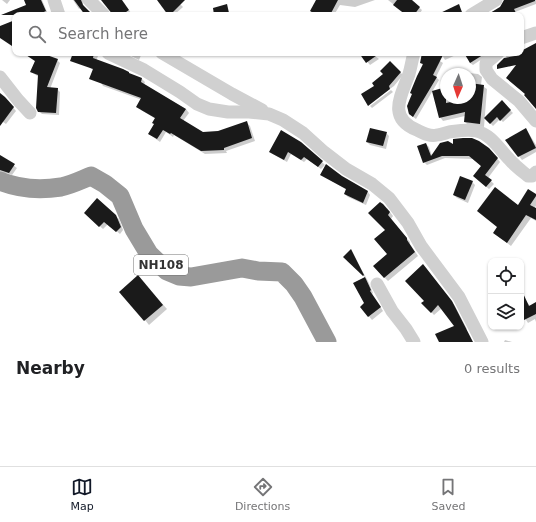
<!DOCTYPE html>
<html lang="en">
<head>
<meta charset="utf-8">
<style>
	body { margin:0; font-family:"DejaVu Sans",sans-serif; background:#f6f6f6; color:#202124 }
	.controls { position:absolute; right:12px; bottom:12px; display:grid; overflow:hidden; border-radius:8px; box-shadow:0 1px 3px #0004 }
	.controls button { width:36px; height:36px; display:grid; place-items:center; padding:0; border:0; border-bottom:1px solid #e0e0e0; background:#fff; color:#202124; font:20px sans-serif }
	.compass { position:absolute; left:440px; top:68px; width:36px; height:36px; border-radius:50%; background:#fff; box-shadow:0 1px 3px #0004; rotate:183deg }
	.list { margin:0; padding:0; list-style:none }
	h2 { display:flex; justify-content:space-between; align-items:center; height:52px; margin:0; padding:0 16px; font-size:17px }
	h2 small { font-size:13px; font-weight:400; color:#757577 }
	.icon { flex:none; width:22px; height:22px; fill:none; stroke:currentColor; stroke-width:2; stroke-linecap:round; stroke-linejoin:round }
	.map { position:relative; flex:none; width:536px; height:342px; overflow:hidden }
	.search { position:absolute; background:#fff; box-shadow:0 1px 3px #0004; left:12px; right:12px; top:12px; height:44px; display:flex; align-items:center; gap:10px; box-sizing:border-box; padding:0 14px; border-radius:8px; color:#757577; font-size:15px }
	.sheet { height:124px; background:#fff }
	nav { display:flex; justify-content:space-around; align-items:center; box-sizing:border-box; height:56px; border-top:1px solid #e0e0e0; background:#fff; font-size:11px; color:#757577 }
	nav a { display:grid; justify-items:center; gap:2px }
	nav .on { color:#111827 }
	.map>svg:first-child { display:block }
	.shadow { fill:#0003 }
	.building { fill:#1a1a1a }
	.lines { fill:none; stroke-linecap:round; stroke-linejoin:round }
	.minor { stroke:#d0d0d0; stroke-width:13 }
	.highway { stroke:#9a9a9a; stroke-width:19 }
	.labels { text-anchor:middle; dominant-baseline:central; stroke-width:4; stroke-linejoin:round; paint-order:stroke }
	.shield { fill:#fff; stroke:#707070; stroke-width:1 }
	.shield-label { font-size:12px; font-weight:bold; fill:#333 }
</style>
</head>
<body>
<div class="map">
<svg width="536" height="342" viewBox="0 0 536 342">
	<rect width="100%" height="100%" fill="#fff"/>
	<!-- shadow -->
	<g class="shadow">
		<path d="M2,0H10L7,4Z"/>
		<path d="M25,0H42L48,14L19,15L27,5Z"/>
		<path d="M73,0H84L83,5L91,15H86L81,8L79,9Z"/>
		<path d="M158,0H176L183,7L174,15H170Z"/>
		<path d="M321,0H375L355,7L340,5L334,15H316L311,11Z"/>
		<path d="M388,0H410L422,10L419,15H407Z"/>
		<path d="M504,0H536V4L515,12L517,15H488L504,4Z"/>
		<path d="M227,7L229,14L215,15L214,8Z"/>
		<path d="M129,10L131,13L128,15H123Z"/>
		<path d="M428,12H464L466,15H428Z"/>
		<path d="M536,44V107L517,65L506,57L507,53H521V51L522,52Z"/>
		<path d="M23,53H38L57,60L60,63L50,89H57L60,92L59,115L42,114L39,111V77L31,72L35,61Z"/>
		<path d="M71,53H95L98,56L96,61L142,79L145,82L144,85L186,109L189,113L183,121L203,133L219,132L246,122L250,126L255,141L226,151L227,153L205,154L174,135L173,137L166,132L160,142L149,134L155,125L156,119L141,110L142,100L103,86L93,70Z"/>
		<path d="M125,53H142L139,60Z"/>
		<path d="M360,53H371L379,59L370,65Z"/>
		<path d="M423,53L440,61L443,63L436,77L439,80L416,119L409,114L408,111V103L424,66L421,63Z"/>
		<path d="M441,53H458V54L445,60Z"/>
		<path d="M468,53H491L473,65L470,63Z"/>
		<path d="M390,62L403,75L394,86L369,104L375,86L385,74Z"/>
		<path d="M469,73L478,74L482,77L481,85L487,89L484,127L469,126L465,122V116L443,121L440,117L446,88V98H470V74Z"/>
		<path d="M391,90L393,92L372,108L370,106Z"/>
		<path d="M0,94L8,101L16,111L6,124L0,120Z"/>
		<path d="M502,102L513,113L503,122L500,119L493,126L485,118Z"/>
		<path d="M526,129L536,145V152L522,160L506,140Z"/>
		<path d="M281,132L322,162L325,165L321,169L307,159L304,162L291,154L287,162L273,154L270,151Z"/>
		<path d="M386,133L389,136L386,149L370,145L367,142Z"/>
		<path d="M426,144L429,147L432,156L454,146L492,152L500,162L488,178L494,184L489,189L477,179L482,167L473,159L445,158L427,165L424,162Z"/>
		<path d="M0,156L17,168L12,175L7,173H0Z"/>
		<path d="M322,175L341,177L368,192L370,195L366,205L348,197L345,194L347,190Z"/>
		<path d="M472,182L475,185L468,203L457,198L454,195Z"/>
		<path d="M536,195V206L534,208L536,209V221L531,218L511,246L498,236V227L478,211L519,206Z"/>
		<path d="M97,199L119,219L123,230L120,234L108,224L103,229L85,213Z"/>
		<path d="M387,208L393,216L391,219L410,242V244L418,256L388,281L384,277L389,254Z"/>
		<path d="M351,251L368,281L373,293L372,294L383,311L372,320L361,307L365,304L355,284L366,278L344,257Z"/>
		<path d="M426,268L455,306L467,329L462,332L468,342H440L455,326L442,308L434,315L423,303L425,301Z"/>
		<path d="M142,281L167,309L149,325L145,320Z"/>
		<path d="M526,301L530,306L536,303V322L535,319L528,323L521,312V304Z"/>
		<path d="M505,340L512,342H504Z"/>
	</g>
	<!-- building -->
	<g class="building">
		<path d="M24,0H41L46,11L37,15H1L26,5Z"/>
		<path d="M74,0H81L83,5L93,15H85Z"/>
		<path d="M101,0H122L129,10L122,15H113Z"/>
		<path d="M157,0H185L170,15H168Z"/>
		<path d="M316,0H338L330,15H317L310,11Z"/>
		<path d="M397,0H412L420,7L414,15H406L393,5Z"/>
		<path d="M504,0H535V1L514,9L517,15H491L490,13L500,7Z"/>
		<path d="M227,4L229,13L214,15L213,8Z"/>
		<path d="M459,4L463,15H436Z"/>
		<path d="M15,20V48L0,38V26Z"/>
		<path d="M536,43V109L524,95L525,94L506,78L516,65L497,69V65L504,58L515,56L514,53H521V51Z"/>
		<path d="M23,53H41L58,59L47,87L58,88L56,113L38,112L36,108L38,75L30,72L35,61Z"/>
		<path d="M73,53H94L93,58L123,69L129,72V73L142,78L141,82L186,109L180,118L203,132L218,131L247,121L252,138L224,148V150L201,151L171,133L170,134L163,130L157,139L148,134L154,124L152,123L155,118L136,107L141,98L89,79L93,69L70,61Z"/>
		<path d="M359,53H380L366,63Z"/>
		<path d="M422,53H444L433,75L437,77L413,117L409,114L407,106L412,94L410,93L417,76L423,64L420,63Z"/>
		<path d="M464,53H486L470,63Z"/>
		<path d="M390,61L401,72L389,86L390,89L368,106L361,94L374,86L372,83L383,74L380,71Z"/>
		<path d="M470,83L484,85L480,124L464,122L465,112L439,118L432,91L446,87V103L470,98Z"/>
		<path d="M0,93L5,97L14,107L0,126Z"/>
		<path d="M502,100L511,110L500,121L497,117L490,124L484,118Z"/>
		<path d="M370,128L387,132L383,146L366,142Z"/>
		<path d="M526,128L536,148L518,157L505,140Z"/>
		<path d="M281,130L301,142L323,161L318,167L304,157L301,160L288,152L284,160L269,152Z"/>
		<path d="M463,138H472L479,141L489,148L498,158L485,175L492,180L486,187L473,176L481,166L469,156H442L423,163L417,146L426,143L431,156L440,143L448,141L453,144V139Z"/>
		<path d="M0,155L15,164L9,173L0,170Z"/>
		<path d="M326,164L342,176L368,191L363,203L344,194L346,189L320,175Z"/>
		<path d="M460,176L473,181L465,200L453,195Z"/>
		<path d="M495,187L518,205L528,189L536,194V196L530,205L536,208V220L526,215L507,243L493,233L497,227L477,211Z"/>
		<path d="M97,198L116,215L121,227L116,232L104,222L99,227L84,213Z"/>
		<path d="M380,202L383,204L390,212L388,215L407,238V240L415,252L384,278L373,266L387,254L374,239L385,230L368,213Z"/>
		<path d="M351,249L364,275L363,276L343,257Z"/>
		<path d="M423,264L452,301L473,342H439L435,334L454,326L438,305L431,313L421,303L424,301L405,281Z"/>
		<path d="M138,275L163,305L144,321L119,292Z"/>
		<path d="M365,277L371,290L370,291L381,307L368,317L360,307L364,303L353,283Z"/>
		<path d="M521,289L529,306L536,302V314L524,320L521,314Z"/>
	</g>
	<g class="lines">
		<!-- minor -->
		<g class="minor">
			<path d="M54,0L59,15"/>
			<path d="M89,0L104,15"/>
			<path d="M471,15L496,0"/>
			<path d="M521,38L536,33"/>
			<path d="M108,53L144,70L180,92L197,104L209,109L228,112H249L269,114L283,120L303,133L324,152L346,169L372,184L389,198L408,223L421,246L459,297L482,342"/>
			<path d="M162,53L232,94L262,110"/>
			<path d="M414,53C412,60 411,67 409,74C401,96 387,118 417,130C423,133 430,137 437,135C441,135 445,133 449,132C457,131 468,129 476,131C491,134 500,150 510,160C515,166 522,171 528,176H532L536,172"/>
			<path d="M498,53L486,63V70L492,79L519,101L536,121"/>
			<path d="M0,77L18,100L30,113"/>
			<path d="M377,284L392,311L406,329L414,342"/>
		</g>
		<!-- highway -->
		<path class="highway" d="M0,181C19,189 41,190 61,187C71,185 81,180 91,176L105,184L120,196L134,229L149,254L167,271L179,276L191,277L242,268L258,271L282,272L294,284L303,297L327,342"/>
	</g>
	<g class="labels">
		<!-- shield labels -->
		<rect class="shield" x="134" y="255" width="54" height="20" rx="3"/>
		<g class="shield-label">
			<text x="161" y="265">NH108</text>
		</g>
	</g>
</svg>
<div class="controls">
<button><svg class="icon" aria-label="locate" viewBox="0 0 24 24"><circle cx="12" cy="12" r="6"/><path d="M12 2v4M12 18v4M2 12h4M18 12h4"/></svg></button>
<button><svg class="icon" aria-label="layers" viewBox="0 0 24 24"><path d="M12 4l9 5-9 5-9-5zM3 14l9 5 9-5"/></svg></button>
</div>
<svg class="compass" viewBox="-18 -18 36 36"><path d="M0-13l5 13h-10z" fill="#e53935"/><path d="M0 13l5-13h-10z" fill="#757577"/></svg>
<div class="search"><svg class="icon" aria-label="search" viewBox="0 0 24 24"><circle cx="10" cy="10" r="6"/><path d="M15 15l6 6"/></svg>Search here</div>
</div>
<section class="sheet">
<h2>Nearby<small>0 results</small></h2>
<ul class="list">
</ul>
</section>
<nav>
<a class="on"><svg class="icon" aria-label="map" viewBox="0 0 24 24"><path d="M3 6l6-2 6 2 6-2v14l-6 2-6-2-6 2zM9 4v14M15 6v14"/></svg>Map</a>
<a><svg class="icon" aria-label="directions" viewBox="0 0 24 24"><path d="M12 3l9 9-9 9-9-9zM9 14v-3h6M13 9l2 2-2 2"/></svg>Directions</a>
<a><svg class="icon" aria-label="saved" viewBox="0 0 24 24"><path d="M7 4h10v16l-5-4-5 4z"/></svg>Saved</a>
</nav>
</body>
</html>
